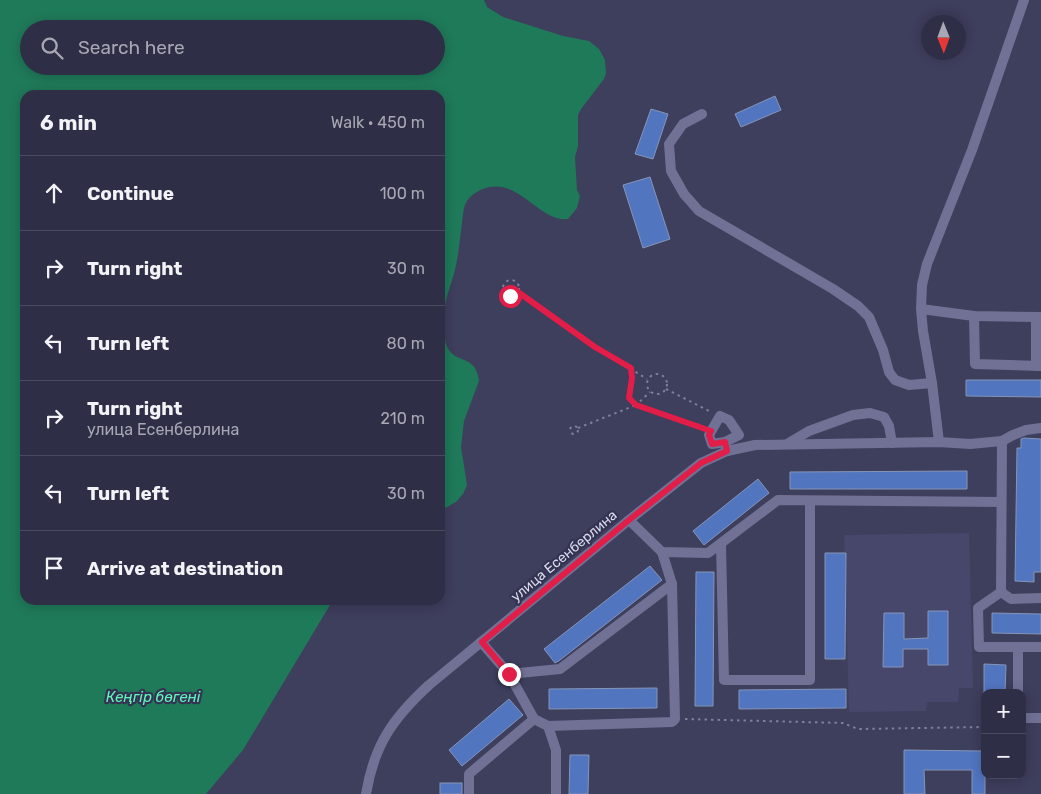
<!DOCTYPE html>
<html lang="en">
<head>
<meta charset="utf-8">
<style>
	body { margin:0; font-family:Rubik,sans-serif; background:#3a3a51; color:#f1f3f6 }
	.controls { position:absolute; right:15px; bottom:15px; display:grid; overflow:hidden; border-radius:10px; box-shadow:0 2px 12px #0003 }
	.controls button { width:45px; height:45px; display:grid; place-items:center; padding:0; border:0; border-bottom:1px solid #494a5f; background:#2e2e46; color:#f1f3f6; font:25px sans-serif }
	.compass { position:absolute; left:921px; top:15px; width:45px; height:45px; border-radius:50%; background:#2e2e46; box-shadow:0 2px 12px #0003; rotate:179deg }
	.stop { position:absolute; width:15px; height:15px; margin:-11px; border:4px solid #e11d48; border-radius:50%; background:#fff }
	.stop.end { background:#e11d48; border-color:#fff; box-shadow:0 1px 5px #0008 }
	.list { margin:0; padding:0; list-style:none }
	h2 { display:flex; justify-content:space-between; align-items:center; height:65px; margin:0; padding:0 20px; font-size:21px }
	h2 small { font-size:16px; font-weight:400; color:#a7a8b3 }
	.list li { display:grid; grid-template-columns:32px 1fr auto; gap:15px; align-items:center; box-sizing:border-box; height:75px; padding:0 20px; border-top:1px solid #494a5f }
	.list b { display:block; font-size:19px; white-space:nowrap }
	.list p { margin:0; font-size:16px; white-space:nowrap; color:#a7a8b3 }
	.list em { font-size:16px; font-style:normal; color:#a7a8b3 }
	.icon { flex:none; width:28px; height:28px; fill:none; stroke:currentColor; stroke-width:2; stroke-linecap:round; stroke-linejoin:round }
	.map { position:relative; flex:none; width:1041px; height:794px; overflow:hidden }
	.search { position:absolute; background:#2e2e46; box-shadow:0 2px 12px #0003; left:20px; top:20px; width:425px; height:55px; display:flex; align-items:center; gap:12px; box-sizing:border-box; padding:0 18px; border-radius:28px; color:#a7a8b3; font-size:19px }
	.panel { position:absolute; background:#2e2e46; box-shadow:0 2px 12px #0003; left:20px; top:90px; width:425px; height:515px; border-radius:15px }
	.map>svg:first-child { display:block }
	.built { fill:#47476c }
	.water { fill:#1f7a59; fill-rule:evenodd }
	.building { fill:#5275c0; stroke:#8595b7 }
	.lines { fill:none; stroke-linecap:round; stroke-linejoin:round }
	.path { stroke:#7f7f9a; stroke-width:2; stroke-dasharray:2.5 4; stroke-linecap:butt }
	.minor { stroke:#717195; stroke-width:10 }
	.route { stroke:#e11d48; stroke-width:6 }
	.labels { text-anchor:middle; dominant-baseline:central; stroke-width:4.5; stroke-linejoin:round; paint-order:stroke }
	.street-label { font-size:14px; fill:#dbdcf0; stroke:#343352 }
	.water-label { font-size:15px; font-style:italic; fill:#5ff6bc; stroke:#343352 }
</style>
</head>
<body>
<div class="map">
<svg width="1041" height="794" viewBox="0 0 1041 794">
	<rect width="100%" height="100%" fill="#3e3e5d"/>
	<!-- built -->
	<path class="built" d="M969,533L973,688H959L958,702H927L926,711L849,712L844,535Z"/>
	<!-- water -->
	<path class="water" d="M0,0H484L487,7L503,17L563,36L589,41L599,49L605,60L606,73L604,79L581,109L578,115V146L575,157L577,190L580,196L577,208L568,219C540,222 521,181 489,187C481,189 471,194 467,201C463,207 463,216 462,223C460,237 459,252 456,265C453,281 445,297 444,313C443,322 444,335 446,344C453,366 476,352 479,381L464,421L461,447L467,485L463,494L456,502L440,511V95H25V600H333L243,750L206,794H0ZM29,29H436V66H29Z"/>
	<!-- building -->
	<g class="building">
		<path d="M775,96L781,110L741,127L735,114Z"/>
		<path d="M651,109L668,114L653,159L635,154Z"/>
		<path d="M650,177L670,239L643,248L623,185Z"/>
		<path d="M966,380H1041V397L966,396Z"/>
		<path d="M1024,438L1041,439V572H1034V582L1015,581L1017,448H1021V439Z"/>
		<path d="M967,471V489H790V472Z"/>
		<path d="M758,479L769,493L704,545L693,531Z"/>
		<path d="M825,553H846L845,659H825Z"/>
		<path d="M650,566L662,580L560,660L555,663L544,649Z"/>
		<path d="M696,572H714L713,706H695Z"/>
		<path d="M928,611H948V665H928V649H903V667H883L884,613H904V639L928,638Z"/>
		<path d="M992,613L1041,614V634L992,633Z"/>
		<path d="M984,664L1006,665L1005,693H984Z"/>
		<path d="M657,688V708L549,709V689Z"/>
		<path d="M846,689V708L739,709V690Z"/>
		<path d="M509,699L523,715L462,766L449,750Z"/>
		<path d="M904,750L985,751V794H972V770H924L925,794H904Z"/>
		<path d="M570,755H589L588,794H569Z"/>
		<rect x="440" y="783" width="22" height="11"/>
	</g>
	<g class="lines">
		<!-- path -->
		<g class="path">
			<circle cx="511" cy="288" r="8"/>
			<path d="M517,292L595,347L647,379"/>
			<path d="M631,368L632,378L629,398L636,405L650,392"/>
			<circle cx="657" cy="384" r="10"/>
			<path d="M666,389L711,412"/>
			<circle cx="574" cy="430" r="4"/>
			<path d="M578,428L636,405L702,428"/>
			<path d="M685,719L843,723L858,729L985,727"/>
		</g>
		<!-- minor -->
		<g class="minor">
			<path d="M702,114L683,124L669,144L671,171L684,194L699,211L833,289L858,306L869,317L883,350L889,372L895,380L909,385L932,383"/>
			<path d="M921,309L974,316L1041,317"/>
			<path d="M974,316L975,364L1041,366"/>
			<path d="M1036,317V366"/>
			<path d="M725,442L712,444L709,435L720,416L729,420L739,435L725,442L727,451"/>
			<path d="M939,442L932,383L923,331L921,309L922,285L927,264L972,150L1024,0"/>
			<path d="M787,444L809,431L853,415L870,413L884,417L889,426L892,443"/>
			<path d="M629,520L662,552L708,553L778,500L1001,502"/>
			<path d="M721,544L724,680H810V501"/>
			<path d="M1001,592L1002,441"/>
			<path d="M1001,592L978,608L979,647H1041"/>
			<path d="M1001,592L1011,599L1041,598"/>
			<path d="M481,642L509,674L560,669L672,584L662,552"/>
			<path d="M1018,647V693"/>
			<path d="M509,674L534,719L548,726L556,750V794"/>
			<path d="M1022,718H1041"/>
			<path d="M548,726L672,722L675,719L672,584"/>
			<path d="M366,794C374,745 393,718 429,685L629,520L701,463L727,451L755,445L939,442L970,444L1002,441L1013,435L1026,430L1041,428"/>
			<path d="M469,794V774L534,719"/>
		</g>
	</g>
	<g class="lines">
		<!-- route -->
		<path class="route" d="M509,674L482,642L629,520L701,463L727,451L725,442L712,444L709,435L711,431L636,405L629,398L632,378L631,368L595,347L518,292L515,295L510,296"/>
	</g>
	<g class="labels">
		<!-- street labels -->
		<g class="street-label">
			<text transform="translate(564 556) rotate(-40)">улица Есенберлина</text>
		</g>
		<!-- water labels -->
		<g class="water-label">
			<text x="153" y="697">Кеңгір бөгені</text>
		</g>
	</g>
</svg>
<div class="controls">
<button>+</button>
<button>−</button>
</div>
<svg class="compass" viewBox="-18 -18 36 36"><path d="M0-13l5 13h-10z" fill="#e53935"/><path d="M0 13l5-13h-10z" fill="#a7a8b3"/></svg>
<div class="stop" style="left:510px;top:296px"></div>
<div class="stop end" style="left:509px;top:674px"></div>
<div class="search"><svg class="icon" aria-label="search" viewBox="0 0 24 24"><circle cx="10" cy="10" r="6"/><path d="M15 15l6 6"/></svg>Search here</div>
<section class="panel">
<h2>6 min<small>Walk · 450 m</small></h2>
<ul class="list">
<li><svg class="icon" aria-label="ahead" viewBox="0 0 24 24"><path d="M12 20V5M6 11l6-6 6 6"/></svg><div><b>Continue</b></div><em>100 m</em></li>
<li><svg class="icon" aria-label="right" viewBox="0 0 24 24"><path d="M7 20v-9h11M14 6l5 5-5 5"/></svg><div><b>Turn right</b></div><em>30 m</em></li>
<li><svg class="icon" aria-label="left" viewBox="0 0 24 24"><path d="M17 20v-9H6M10 6l-5 5 5 5"/></svg><div><b>Turn left</b></div><em>80 m</em></li>
<li><svg class="icon" aria-label="right" viewBox="0 0 24 24"><path d="M7 20v-9h11M14 6l5 5-5 5"/></svg><div><b>Turn right</b><p>улица Есенберлина</p></div><em>210 m</em></li>
<li><svg class="icon" aria-label="left" viewBox="0 0 24 24"><path d="M17 20v-9H6M10 6l-5 5 5 5"/></svg><div><b>Turn left</b></div><em>30 m</em></li>
<li><svg class="icon" aria-label="arrive" viewBox="0 0 24 24"><path d="M6 21V4h12l-3 4 3 4H6"/></svg><div><b>Arrive at destination</b></div></li>
</ul>
</section>
</div>
</body>
</html>
